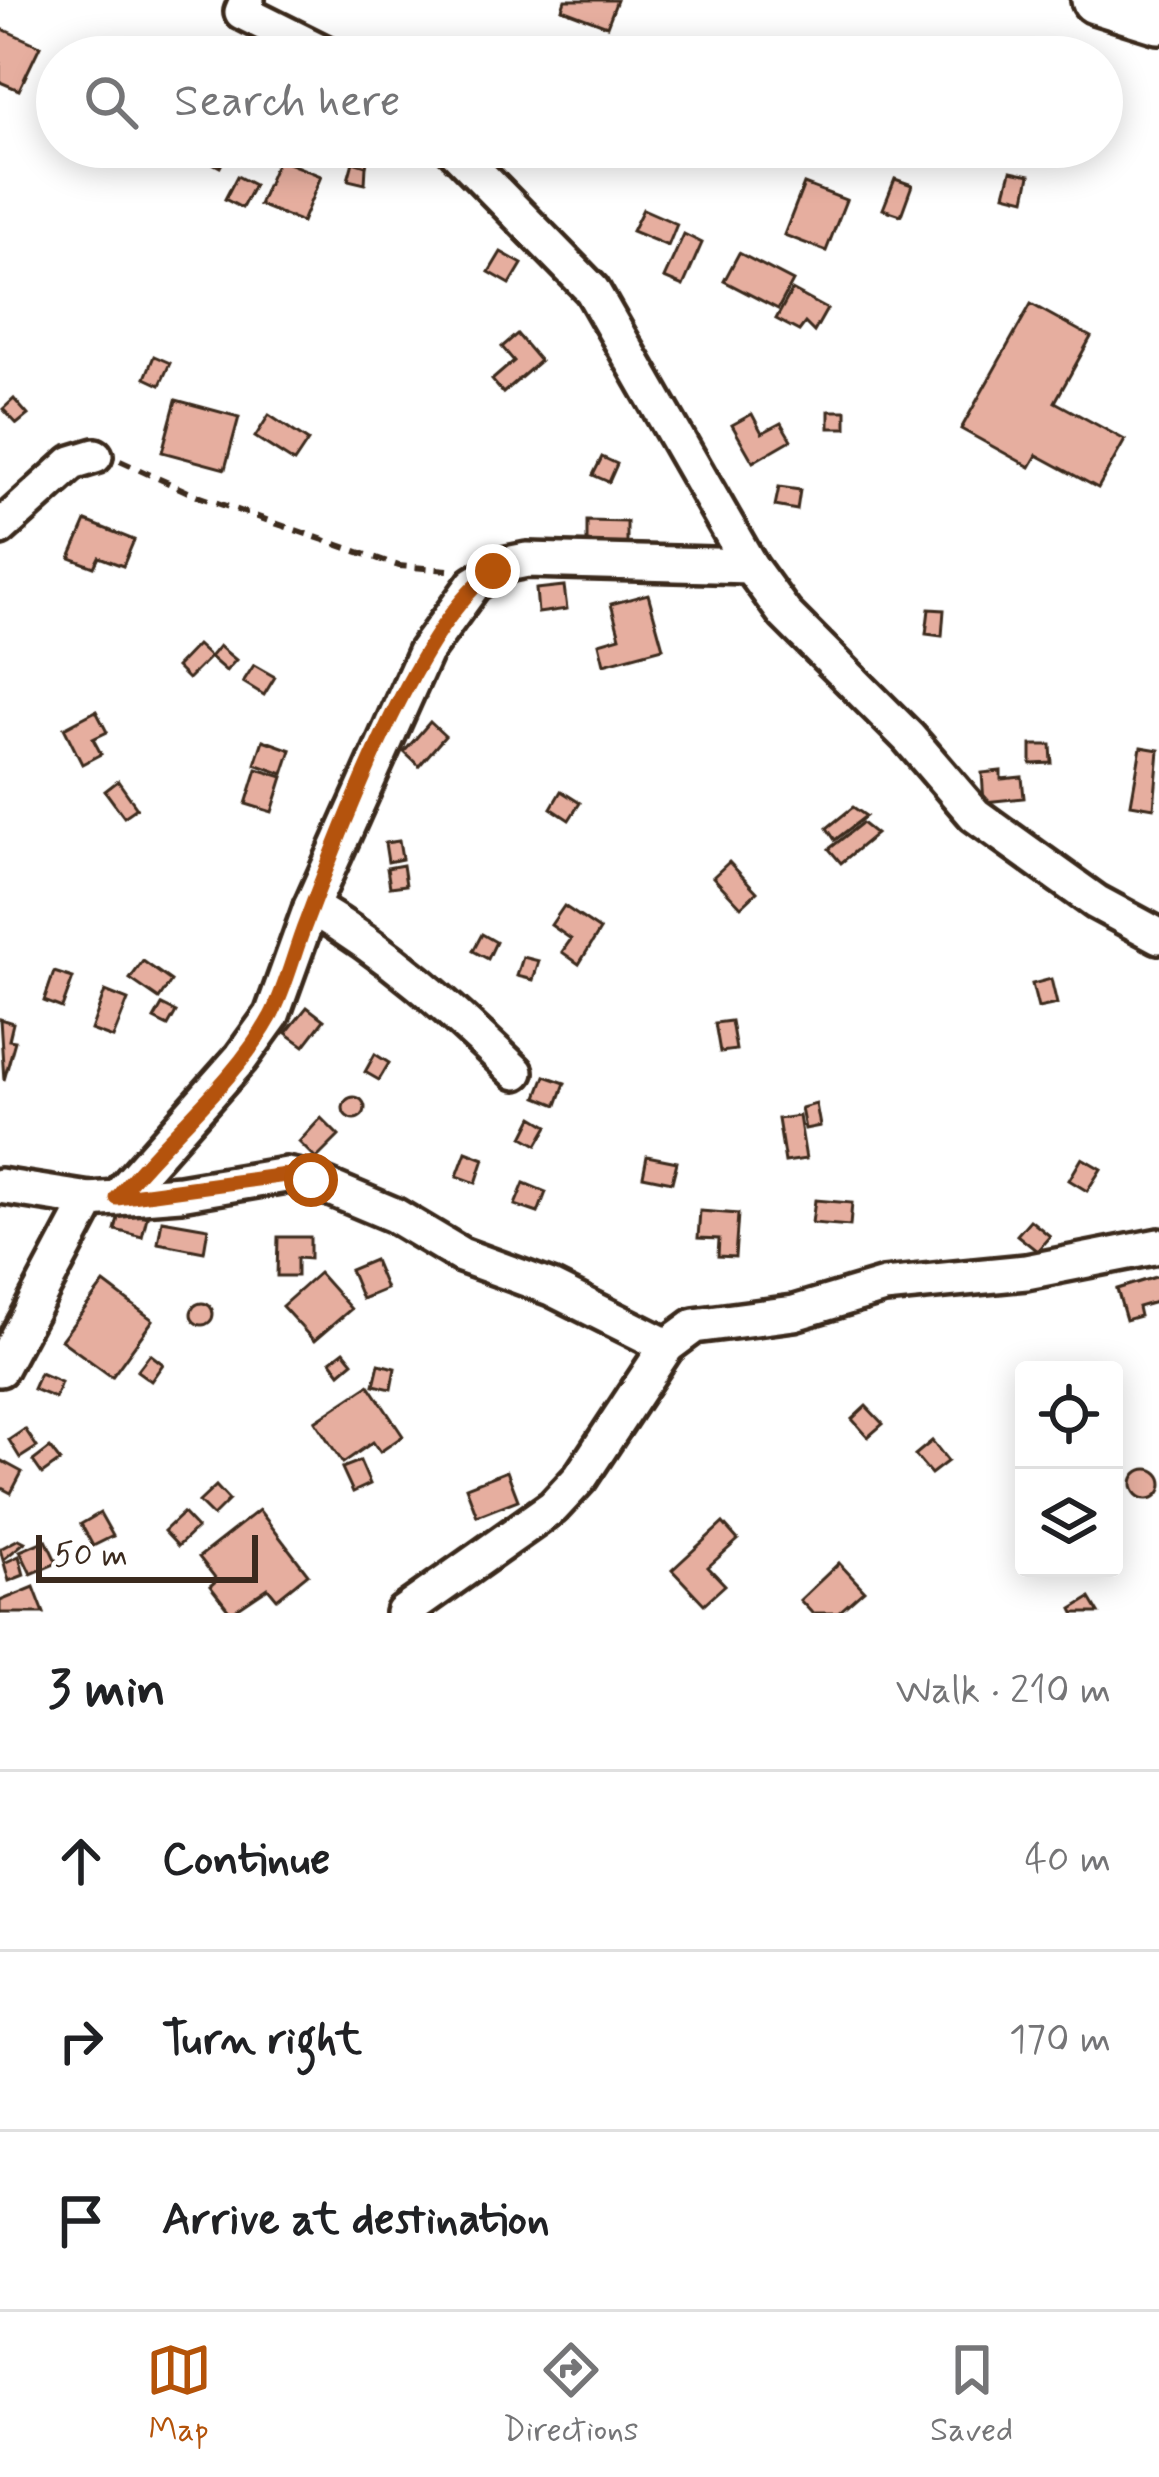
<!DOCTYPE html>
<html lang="en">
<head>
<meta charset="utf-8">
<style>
	body { margin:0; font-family:Mynerve,sans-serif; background:#f2f2f2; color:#202124 }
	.controls { position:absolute; right:36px; bottom:36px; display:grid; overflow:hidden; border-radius:12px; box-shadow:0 6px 30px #0003 }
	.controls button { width:108px; height:108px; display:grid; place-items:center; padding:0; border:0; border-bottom:3px solid #e0e0e0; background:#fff; color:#202124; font:60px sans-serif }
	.scale { position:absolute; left:36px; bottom:30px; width:222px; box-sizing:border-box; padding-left:12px; border:6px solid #3b2a1e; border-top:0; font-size:33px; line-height:42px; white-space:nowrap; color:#3b2a1e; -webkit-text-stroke:9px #fff; paint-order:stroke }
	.stop { position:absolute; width:36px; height:36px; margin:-27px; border:9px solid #b45309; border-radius:50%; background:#fff }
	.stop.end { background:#b45309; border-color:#fff; box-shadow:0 3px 12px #0008 }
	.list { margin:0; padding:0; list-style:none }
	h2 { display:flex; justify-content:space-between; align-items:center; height:156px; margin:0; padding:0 48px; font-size:51px }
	h2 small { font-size:39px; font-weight:400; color:#757577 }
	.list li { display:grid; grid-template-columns:78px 1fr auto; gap:36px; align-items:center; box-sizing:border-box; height:180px; padding:0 48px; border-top:3px solid #e0e0e0 }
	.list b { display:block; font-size:45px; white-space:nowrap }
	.list em { font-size:39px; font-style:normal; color:#757577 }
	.icon { flex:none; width:66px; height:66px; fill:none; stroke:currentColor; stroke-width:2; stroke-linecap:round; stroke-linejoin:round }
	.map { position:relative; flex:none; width:1159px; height:1613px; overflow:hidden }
	.search { position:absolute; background:#fff; box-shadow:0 6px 30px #0003; left:36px; right:36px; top:36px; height:132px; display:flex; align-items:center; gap:30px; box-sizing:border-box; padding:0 42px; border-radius:66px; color:#757577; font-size:45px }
	.sheet { height:696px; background:#fff }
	nav { display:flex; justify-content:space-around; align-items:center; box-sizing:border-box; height:168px; border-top:3px solid #e0e0e0; background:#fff; font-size:33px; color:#757577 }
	nav a { display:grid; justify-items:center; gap:6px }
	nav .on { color:#b45309 }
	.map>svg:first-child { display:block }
	.building { fill:#e6ae9f; stroke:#3b2a1e; stroke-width:3 }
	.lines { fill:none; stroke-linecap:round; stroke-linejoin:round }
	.street-casing { stroke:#3b2a1e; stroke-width:42 }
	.secondary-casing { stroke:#3b2a1e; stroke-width:54 }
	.path { stroke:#3b2a1e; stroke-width:6; stroke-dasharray:12 9; stroke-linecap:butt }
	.street { stroke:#fff; stroke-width:33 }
	.secondary { stroke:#fff; stroke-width:45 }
	.route { stroke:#b45309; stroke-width:15 }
</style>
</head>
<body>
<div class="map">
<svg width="1159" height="1613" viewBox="0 0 1159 1613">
	<rect width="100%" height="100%" fill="#fff"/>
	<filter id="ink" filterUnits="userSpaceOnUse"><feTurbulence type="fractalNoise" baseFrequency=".00833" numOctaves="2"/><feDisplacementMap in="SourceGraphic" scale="24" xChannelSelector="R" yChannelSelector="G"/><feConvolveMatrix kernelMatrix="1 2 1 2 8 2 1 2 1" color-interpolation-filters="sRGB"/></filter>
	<g filter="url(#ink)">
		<!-- building -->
		<g class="building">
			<path d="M565,0H617L607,26L562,9Z"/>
			<path d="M0,28L40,46L19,90L0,82Z"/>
			<path d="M211,147H230L220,167L205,159Z"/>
			<path d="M345,147H371L366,166L341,159Z"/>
			<path d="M278,159L321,176L302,222L259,205Z"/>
			<path d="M353,162L366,166L365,184L348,180Z"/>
			<path d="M1011,171L1030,175L1025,199L1005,194Z"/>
			<path d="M237,176L254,185L242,208L225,199Z"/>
			<path d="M895,179L912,185L901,215L883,209Z"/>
			<path d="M804,184L846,200L826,251L784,235Z"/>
			<path d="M643,209L677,224L668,246L632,231Z"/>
			<path d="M684,234L702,243L683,286L664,278Z"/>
			<path d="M501,252L522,264L510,284L489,272Z"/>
			<path d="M739,253L793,281L778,309L724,281Z"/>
			<path d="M792,290L827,309L814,332L805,323L799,331L776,319Z"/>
			<path d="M1031,304L1091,337L1055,402L1125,440L1098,488L1037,455L1030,467L961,429Z"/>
			<path d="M517,334L540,361L503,393L492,380L514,361L502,347Z"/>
			<path d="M154,356L170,363L160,385L145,378Z"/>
			<path d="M14,399L28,415L17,424L3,409Z"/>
			<path d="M176,400L239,417L225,469L162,452Z"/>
			<rect x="829" y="411" width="17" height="17"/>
			<path d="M752,414L762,433L781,423L791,440L753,462L732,425Z"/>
			<path d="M269,415L308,441L294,462L255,437Z"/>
			<path d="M602,457L617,464L609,482L593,475Z"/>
			<path d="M779,487L800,490L797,510L775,506Z"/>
			<path d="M86,521L134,540L123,566L99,557L94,567L70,558Z"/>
			<path d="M587,521L627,522V546L587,545Z"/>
			<path d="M564,586L567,609L538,613L536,589Z"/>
			<path d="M648,594L663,648L604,664L599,643L620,637L611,604Z"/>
			<path d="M929,609L944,610L942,636L926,634Z"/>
			<path d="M197,645L210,657L188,679L176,667Z"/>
			<path d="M219,646L236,660L226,671L210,657Z"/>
			<path d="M254,665L275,677L264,695L243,682Z"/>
			<path d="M96,711L107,732L93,739L101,754L82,764L64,728Z"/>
			<path d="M430,722L445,736L419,766L404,752Z"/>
			<path d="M263,740L291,750L283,774L255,764Z"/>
			<path d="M1031,745H1051L1052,763L1031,764Z"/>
			<path d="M1141,747L1159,750L1154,808L1131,804Z"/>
			<path d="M257,769L283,777L272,812L246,804Z"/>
			<path d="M1001,771V779L1022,777L1024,798L984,802L982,773Z"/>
			<path d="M118,781L137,808L124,817L105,791Z"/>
			<path d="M561,791L580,803L569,820L551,808Z"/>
			<path d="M853,807L866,816L835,840L827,828Z"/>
			<path d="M862,823L876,834L841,863L829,849Z"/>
			<path d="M399,841L402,859L388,862L385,843Z"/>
			<path d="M729,862L757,892L741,907L713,877Z"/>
			<path d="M403,865L406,885L390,887L387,868Z"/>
			<path d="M564,906L600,930L579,964L562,952L571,939L551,925Z"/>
			<path d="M482,934L496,942L488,959L473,951Z"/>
			<path d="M523,957L539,961L533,980L517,976Z"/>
			<path d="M143,961L171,981L159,999L130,979Z"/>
			<path d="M54,972L73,978L62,1008L44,1001Z"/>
			<path d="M1051,979L1057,1004L1038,1008L1032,984Z"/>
			<path d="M105,991L128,1000L113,1038L91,1030Z"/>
			<path d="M162,1005L176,1012L168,1026L154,1019Z"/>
			<path d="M307,1007L324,1020L304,1046L286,1033Z"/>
			<path d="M0,1019L13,1023L9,1040L15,1041L4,1080Z"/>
			<path d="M731,1021L736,1050L720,1052L715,1023Z"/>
			<path d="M375,1054L389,1063L379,1080L365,1072Z"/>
			<path d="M545,1076L565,1083L557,1105L537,1097Z"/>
			<circle cx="354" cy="1108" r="11"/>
			<path d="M816,1104L820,1126L805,1129L801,1108Z"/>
			<path d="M799,1116L806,1159L785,1162L778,1119Z"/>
			<path d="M533,1117L548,1126L537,1145L523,1137Z"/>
			<path d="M321,1118L339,1136L316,1159L299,1142Z"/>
			<path d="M466,1152L484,1159L476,1183L457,1176Z"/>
			<path d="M647,1156L677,1162L672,1182L643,1176Z"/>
			<path d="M1082,1158L1101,1169L1087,1191L1069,1180Z"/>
			<path d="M524,1183L546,1192L538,1213L515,1205Z"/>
			<path d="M815,1200L852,1203L850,1226L812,1223Z"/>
			<path d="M120,1210L147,1217L142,1237L115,1230Z"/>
			<path d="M700,1211L738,1214L735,1257L718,1256L719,1239L698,1238Z"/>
			<path d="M162,1220L208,1228L204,1252L158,1243Z"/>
			<path d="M1030,1220L1050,1236L1037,1251L1017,1235Z"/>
			<path d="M278,1237H310V1259L297,1258V1276H277Z"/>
			<path d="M374,1260L386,1289L362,1299L350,1270Z"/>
			<path d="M319,1273L351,1309L314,1341L282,1306Z"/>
			<path d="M1159,1276V1301L1138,1307L1140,1316L1126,1320L1117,1289Z"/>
			<path d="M104,1283L153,1320L112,1377L61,1340Z"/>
			<circle cx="202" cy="1314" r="11"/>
			<path d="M344,1351L353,1362L340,1373L331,1361Z"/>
			<path d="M150,1354L163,1364L151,1381L137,1371Z"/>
			<path d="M379,1364L395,1368L391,1389L374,1385Z"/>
			<path d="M40,1373L61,1382L55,1398L33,1389Z"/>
			<path d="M369,1385L403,1436L380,1452L373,1442L343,1463L315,1421Z"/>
			<path d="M866,1406L883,1424L868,1437L852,1419Z"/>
			<path d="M25,1429L37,1447L20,1458L9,1440Z"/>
			<path d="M932,1441L948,1461L931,1474L915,1455Z"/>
			<path d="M50,1448L60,1461L42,1474L33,1461Z"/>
			<path d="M0,1460L22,1472L11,1493L0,1487Z"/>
			<path d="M360,1461L370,1484L353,1492L342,1468Z"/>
			<circle cx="1147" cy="1484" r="15"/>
			<path d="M507,1471L518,1500L477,1516L466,1487Z"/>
			<path d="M216,1486L229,1500L213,1516L199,1502Z"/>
			<path d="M259,1510L308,1574L277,1599L268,1588L231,1613L210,1586L217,1580L199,1557Z"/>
			<path d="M100,1513L113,1536L93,1546L81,1524Z"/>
			<path d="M183,1513L197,1528L178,1546L164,1531Z"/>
			<path d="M723,1523L738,1540L708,1567L725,1585L704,1604L672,1570Z"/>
			<path d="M19,1539L25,1542L3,1560L0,1549Z"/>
			<path d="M46,1540L57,1563L31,1574L20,1551Z"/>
			<path d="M19,1556L24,1575L9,1581L4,1563Z"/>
			<path d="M839,1563L864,1590L838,1613H812L800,1600Z"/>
			<path d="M34,1587L44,1613H0V1601Z"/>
			<path d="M1090,1598L1099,1613H1074L1072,1609Z"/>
		</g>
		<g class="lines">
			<!-- street casing -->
			<g class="street-casing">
				<g id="street">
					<path d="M247,0L242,12L332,57"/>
					<path d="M452,147L592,290L750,566L785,614L909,738L975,815L1096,902L1159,936"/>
					<path d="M0,528L72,463L95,456"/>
					<path d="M311,907C389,953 451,1009 516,1072"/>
					<path d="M0,1186L90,1200L180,1193L286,1175L311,1180L394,1215L461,1255L551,1288L667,1346L694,1326L794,1313L884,1286L1026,1272L1159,1246"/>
					<path d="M117,1198L241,1058L272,1015L311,907L425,652L474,584L507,564L527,560L750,566"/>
					<path d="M0,1369L90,1200"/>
					<path d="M403,1613L553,1507L580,1478L667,1346"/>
				</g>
			</g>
			<!-- secondary casing -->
			<g class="secondary-casing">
				<path id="secondary" d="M1095,0L1159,20"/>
			</g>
			<!-- path -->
			<path class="path" d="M120,461L197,496L399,566L448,570"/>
			<!-- street -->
			<use href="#street" class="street"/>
			<!-- secondary -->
			<use href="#secondary" class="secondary"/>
		</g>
	</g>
	<g class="lines" filter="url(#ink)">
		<!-- route -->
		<path class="route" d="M311,1180L286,1175L117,1198C165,1137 233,1085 271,1016C286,988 294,952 306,922C340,831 418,623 493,571"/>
	</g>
</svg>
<div class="controls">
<button><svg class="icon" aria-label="locate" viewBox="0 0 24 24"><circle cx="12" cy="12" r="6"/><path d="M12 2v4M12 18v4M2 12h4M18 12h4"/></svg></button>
<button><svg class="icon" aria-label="layers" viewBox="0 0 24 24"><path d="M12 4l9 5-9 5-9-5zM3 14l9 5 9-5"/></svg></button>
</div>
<div class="scale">50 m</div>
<div class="stop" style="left:311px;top:1180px"></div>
<div class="stop end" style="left:493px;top:571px"></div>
<div class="search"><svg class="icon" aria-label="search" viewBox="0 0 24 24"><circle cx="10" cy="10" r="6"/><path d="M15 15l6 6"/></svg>Search here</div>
</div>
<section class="sheet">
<h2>3 min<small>Walk · 210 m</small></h2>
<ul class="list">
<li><svg class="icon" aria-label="ahead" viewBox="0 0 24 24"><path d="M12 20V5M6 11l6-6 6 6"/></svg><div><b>Continue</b></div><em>40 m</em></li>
<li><svg class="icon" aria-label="right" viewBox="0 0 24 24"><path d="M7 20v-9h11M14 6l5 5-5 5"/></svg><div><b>Turn right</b></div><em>170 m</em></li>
<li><svg class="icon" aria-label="arrive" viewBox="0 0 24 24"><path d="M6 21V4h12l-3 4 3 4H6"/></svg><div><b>Arrive at destination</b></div></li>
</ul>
</section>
<nav>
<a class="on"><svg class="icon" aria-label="map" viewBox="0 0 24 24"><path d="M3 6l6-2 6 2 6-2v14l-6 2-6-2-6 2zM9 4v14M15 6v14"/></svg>Map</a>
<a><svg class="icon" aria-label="directions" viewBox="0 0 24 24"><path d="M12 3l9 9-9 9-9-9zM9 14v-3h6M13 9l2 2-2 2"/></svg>Directions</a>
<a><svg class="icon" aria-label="saved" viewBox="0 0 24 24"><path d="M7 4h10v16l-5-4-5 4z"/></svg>Saved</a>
</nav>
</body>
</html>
